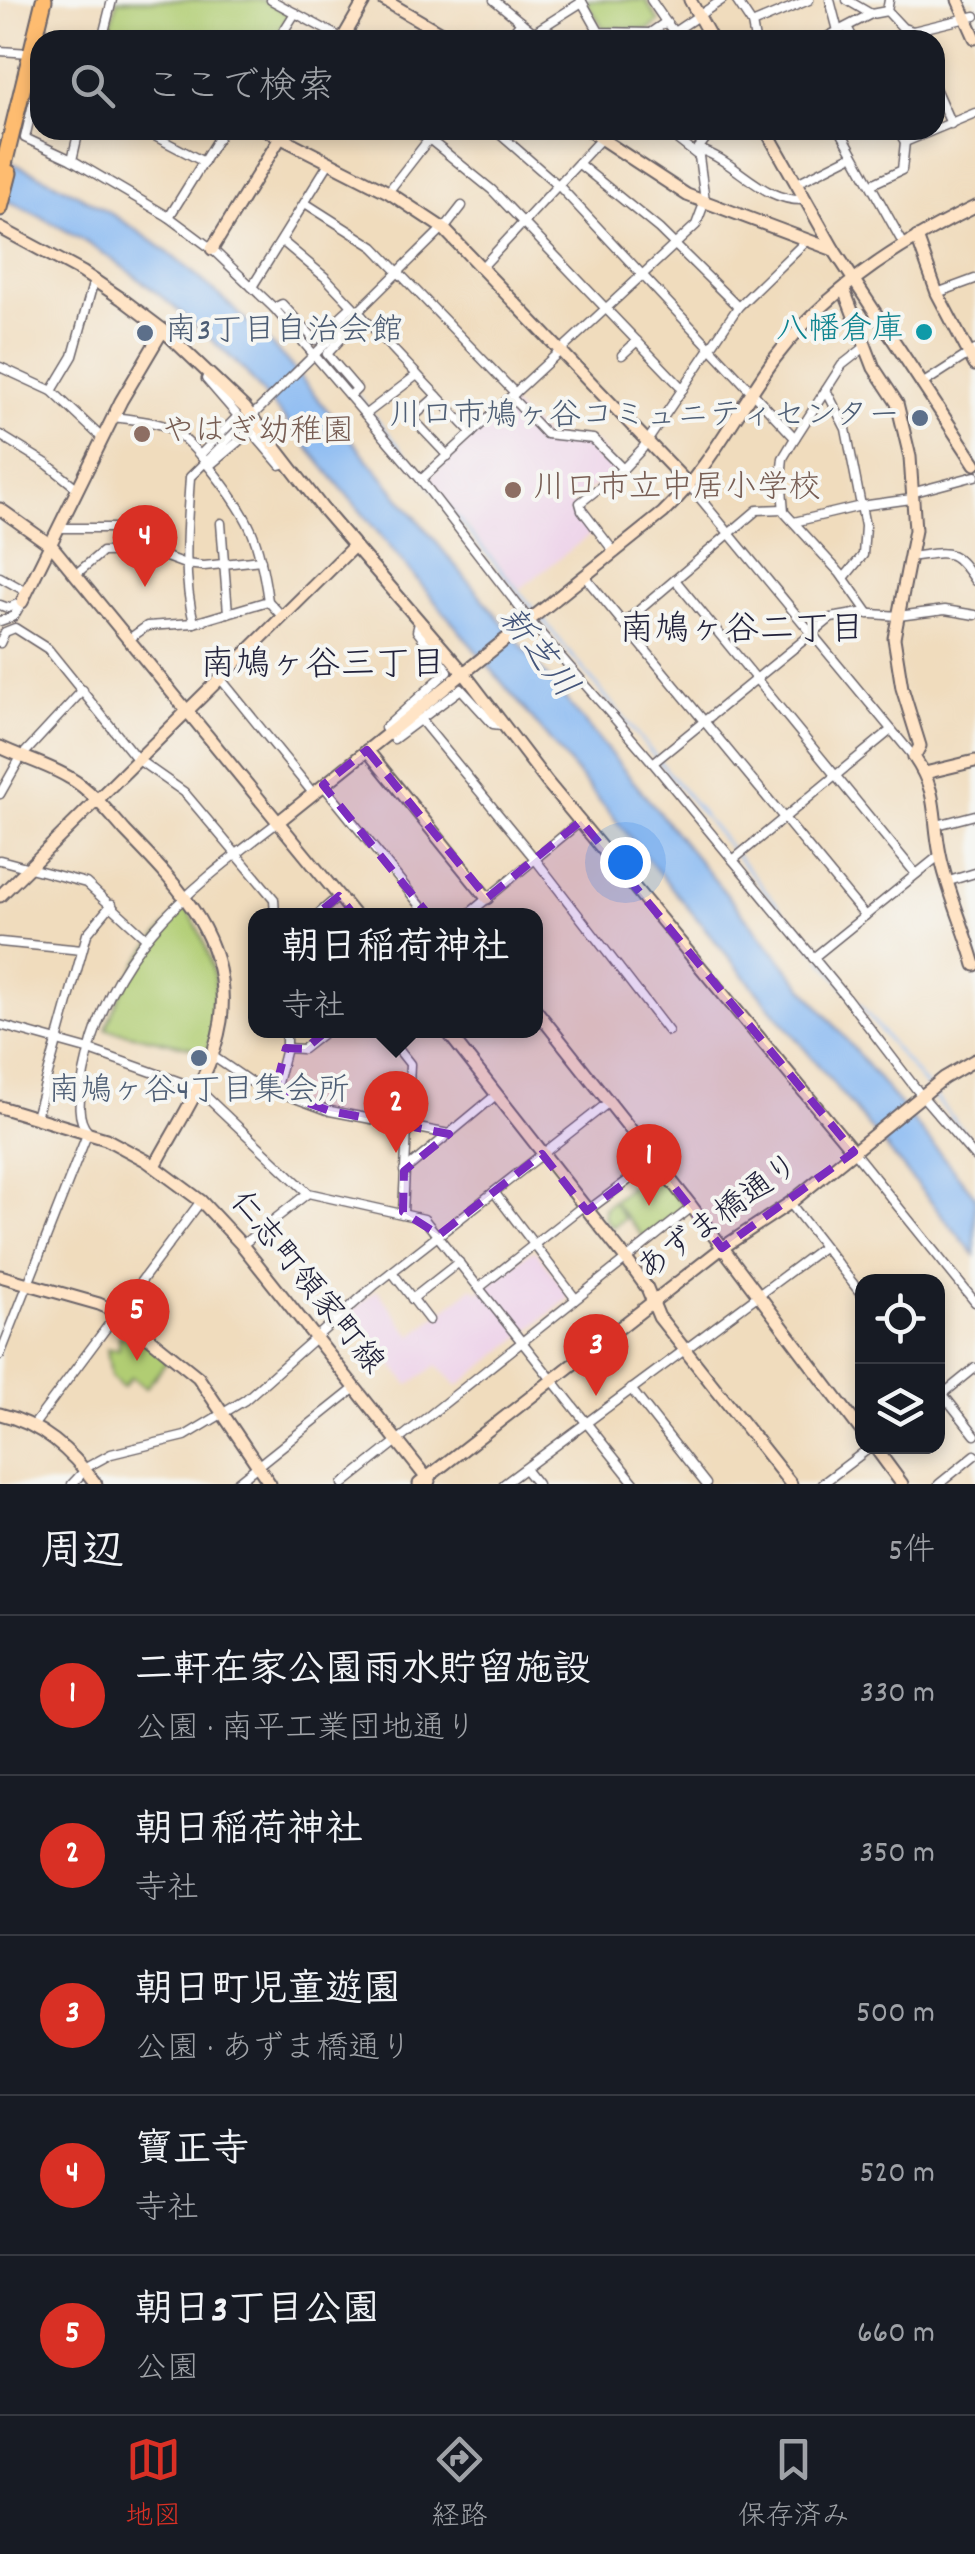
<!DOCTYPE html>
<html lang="ja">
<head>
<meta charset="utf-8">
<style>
	body { margin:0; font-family:Dekko,"Klee One",sans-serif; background:#242831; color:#f1f3f6 }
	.controls { position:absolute; right:30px; bottom:30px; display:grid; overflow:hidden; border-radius:20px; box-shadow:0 5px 15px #0003 }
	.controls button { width:90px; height:90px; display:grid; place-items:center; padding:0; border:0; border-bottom:2px solid #363941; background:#171b24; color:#f1f3f6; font:50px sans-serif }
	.you { position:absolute; left:625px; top:862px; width:35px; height:35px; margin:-25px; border:8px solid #fff; border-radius:50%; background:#1a73e8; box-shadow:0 0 0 15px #1a73e833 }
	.badge { display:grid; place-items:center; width:65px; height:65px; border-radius:50%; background:#d93025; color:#fff; font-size:32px; font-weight:700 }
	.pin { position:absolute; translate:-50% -82px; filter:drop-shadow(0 2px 5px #0008) }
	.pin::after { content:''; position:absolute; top:52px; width:35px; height:30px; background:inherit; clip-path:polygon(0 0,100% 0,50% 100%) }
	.popup { position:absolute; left:248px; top:908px; width:295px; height:130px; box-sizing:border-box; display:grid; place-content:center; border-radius:20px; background:#171b24; filter:drop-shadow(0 2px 8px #0005); font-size:32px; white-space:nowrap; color:#9ea1a6 }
	.popup b { font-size:38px; color:#f1f3f6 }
	.popup::after { content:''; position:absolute; left:50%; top:100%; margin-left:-20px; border:20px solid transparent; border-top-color:#171b24 }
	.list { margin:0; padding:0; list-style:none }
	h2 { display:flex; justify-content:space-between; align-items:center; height:130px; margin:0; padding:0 40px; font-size:42px }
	h2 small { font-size:32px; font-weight:400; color:#9ea1a6 }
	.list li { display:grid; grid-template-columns:65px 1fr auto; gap:30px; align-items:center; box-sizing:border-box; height:160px; padding:0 40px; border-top:2px solid #363941 }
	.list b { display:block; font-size:38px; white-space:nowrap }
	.list p { margin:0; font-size:32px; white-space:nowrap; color:#9ea1a6 }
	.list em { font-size:32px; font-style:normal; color:#9ea1a6 }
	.icon { flex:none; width:55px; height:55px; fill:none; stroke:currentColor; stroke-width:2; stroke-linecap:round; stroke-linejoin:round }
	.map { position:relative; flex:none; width:975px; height:1484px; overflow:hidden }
	.search { position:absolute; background:#171b24; box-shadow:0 5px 15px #0003; left:30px; right:30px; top:30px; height:110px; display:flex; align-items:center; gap:25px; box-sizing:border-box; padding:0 35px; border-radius:30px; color:#9ea1a6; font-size:38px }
	.sheet { height:930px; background:#171b24 }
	nav { display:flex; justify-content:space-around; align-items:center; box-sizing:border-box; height:140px; border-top:2px solid #363941; background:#171b24; font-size:28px; color:#9ea1a6 }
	nav a { display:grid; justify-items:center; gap:5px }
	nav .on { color:#d93025 }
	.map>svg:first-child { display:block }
	.built { fill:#edd1e9 }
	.green { fill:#b1cd73; stroke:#6a7857; stroke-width:2.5 }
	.water { fill:#85b7f2; stroke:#546c96; stroke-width:2.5 }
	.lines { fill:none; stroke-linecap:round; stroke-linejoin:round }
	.stream { stroke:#85b7f2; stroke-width:2.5 }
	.street-casing { stroke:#6a6368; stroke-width:11 }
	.secondary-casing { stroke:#6a6368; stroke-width:15 }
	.highway-casing { stroke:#6a6368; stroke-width:19 }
	.street { stroke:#fff; stroke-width:8 }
	.secondary { stroke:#ffe4c6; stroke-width:11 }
	.highway { stroke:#febc70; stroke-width:15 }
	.marked { fill:#7b2cbf; fill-opacity:0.2; stroke:#7b2cbf; stroke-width:8; stroke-dasharray:20 12; stroke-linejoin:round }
	.culture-dot { fill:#0f9aa8; stroke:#f6f6f2; stroke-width:4 }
	.service-dot { fill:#5c6f8a; stroke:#f6f6f2; stroke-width:4 }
	.education-dot { fill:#8d6e63; stroke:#f6f6f2; stroke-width:4 }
	.labels { text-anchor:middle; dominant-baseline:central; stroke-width:8; stroke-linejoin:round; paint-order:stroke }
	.culture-label { font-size:32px; fill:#0d838f; stroke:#f6f6f2; text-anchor:end }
	.service-label { font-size:32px; fill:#4e5e75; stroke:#f6f6f2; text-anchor:start }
	.education-label { font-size:32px; fill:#785e54; stroke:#f6f6f2; text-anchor:start }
	.street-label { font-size:32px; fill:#22223b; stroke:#f6f6f2 }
	.neighbourhood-label { font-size:35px; fill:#22223b; stroke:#f6f6f2 }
	.water-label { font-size:35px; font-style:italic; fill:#45567b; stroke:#f6f6f2 }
</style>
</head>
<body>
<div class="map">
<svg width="975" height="1484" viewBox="0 0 975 1484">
	<rect width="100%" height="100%" fill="#f6f6f2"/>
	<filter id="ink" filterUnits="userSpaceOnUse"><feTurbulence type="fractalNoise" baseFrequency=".01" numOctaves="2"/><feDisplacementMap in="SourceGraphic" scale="20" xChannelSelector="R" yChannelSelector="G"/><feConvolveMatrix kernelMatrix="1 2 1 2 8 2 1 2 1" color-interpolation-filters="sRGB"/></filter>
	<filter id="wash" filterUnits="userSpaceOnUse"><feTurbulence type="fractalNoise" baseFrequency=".0048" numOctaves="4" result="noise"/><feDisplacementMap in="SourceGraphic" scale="40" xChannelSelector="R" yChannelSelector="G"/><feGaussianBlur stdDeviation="2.25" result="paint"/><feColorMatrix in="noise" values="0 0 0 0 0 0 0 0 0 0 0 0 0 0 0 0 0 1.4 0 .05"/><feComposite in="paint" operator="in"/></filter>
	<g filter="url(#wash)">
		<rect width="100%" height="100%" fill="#f0dcbd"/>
		<!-- built -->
		<g class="built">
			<path d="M509,403L546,437L593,441L618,467V470L571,502L592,533L520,589L428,479Z"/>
			<path d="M531,1251H536L568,1294V1299L458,1386L437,1365L409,1385L350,1312L377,1290L412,1336L473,1287L478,1292Z"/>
		</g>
		<!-- green -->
		<g class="green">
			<path d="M117,0H263L287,13L288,17L274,40H107Z"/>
			<path d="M589,0H646L659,22L648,30L603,28L586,2Z"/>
			<path d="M185,905C213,951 227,999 207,1051L106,1029C123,980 149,942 185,905Z"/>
			<path d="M649,1171L656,1172L681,1203L682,1209L644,1238L614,1203L624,1219L612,1227L604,1217V1208Z"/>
			<path d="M119,1335L135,1343L141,1336L169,1359L146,1388L131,1377L123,1388L111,1377L107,1349H119Z"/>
		</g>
		<!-- water -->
		<path class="water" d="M0,158C121,207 196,268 286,360L975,1196V1255L244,370C171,300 95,237 0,198Z"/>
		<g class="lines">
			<!-- stream -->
			<g class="stream">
				<path d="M357,395L367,408"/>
				<path d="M372,414L421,473"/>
				<path d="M426,480L536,612"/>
				<path d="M541,618L816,952"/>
				<path d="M821,958L927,1087"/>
				<path d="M932,1093L975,1146"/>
			</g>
		</g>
	</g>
	<g filter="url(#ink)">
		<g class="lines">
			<!-- street casing -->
			<g class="street-casing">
				<g id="street">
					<path d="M271,0L345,40"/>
					<path d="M494,0L543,40"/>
					<path d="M581,0L599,32L650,33L654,40"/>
					<path d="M651,0L666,22"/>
					<path d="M736,0L752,24L755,40"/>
					<path d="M830,0L838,31"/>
					<path d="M847,0L871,14"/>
					<path d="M889,0L887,11L903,28L913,31L916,40"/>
					<path d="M752,24L809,0"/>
					<path d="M847,27L854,40"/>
					<path d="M913,31L975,16"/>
					<path d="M533,33L582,2"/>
					<path d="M650,33L666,22L674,32L722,0"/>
					<path d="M102,40L112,0"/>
					<path d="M278,40L295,13"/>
					<path d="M506,40L521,22"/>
					<path d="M821,40L871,14L887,11"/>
					<path d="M0,51L30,53"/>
					<path d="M40,74L25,138L72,160L169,217L212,249L274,308L421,480L530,621L653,763L845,996L917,1090L975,1157"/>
					<path d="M935,88L951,124"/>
					<path d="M143,130L204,162"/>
					<path d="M412,130L429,139L492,190L683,389"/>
					<path d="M495,130L559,186L795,438"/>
					<path d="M665,130L697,155"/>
					<path d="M840,130L904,245"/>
					<path d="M905,142L975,113"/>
					<path d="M698,149C738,161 760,202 805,200"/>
					<path d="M72,160L79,130"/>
					<path d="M579,164L659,229L738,307"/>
					<path d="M795,184L853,155"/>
					<path d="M872,184L902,170L905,142L898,130"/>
					<path d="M388,192L436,130"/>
					<path d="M305,203L374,247L515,393"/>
					<path d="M169,217L223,130"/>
					<path d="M444,229L462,206"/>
					<path d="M282,241L326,278L472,433"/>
					<path d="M482,267L609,130"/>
					<path d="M252,287L329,163"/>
					<path d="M937,293L975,279"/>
					<path d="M274,308L282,304L315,340L352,306"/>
					<path d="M865,347L842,365L795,438L783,458L781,477L784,512L840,573L869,614"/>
					<path d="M622,355L637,341"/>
					<path d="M0,367L52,391L103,439"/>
					<path d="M922,384L975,350"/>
					<path d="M826,390L846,429L865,526L863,555L844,578"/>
					<path d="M52,391L73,356L94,280"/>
					<path d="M350,396L357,389L327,354L362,316"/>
					<path d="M437,396L412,418L448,456"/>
					<path d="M511,397L546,434L593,439L623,469"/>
					<path d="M366,414L417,375"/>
					<path d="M114,417C132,420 151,420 167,427C185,436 199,454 211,469C251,519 259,538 268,601"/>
					<path d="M0,435L47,464L78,489"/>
					<path d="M200,455L238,416L206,379L209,374"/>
					<path d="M209,466L251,431L280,465L287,463"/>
					<path d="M421,480L696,225L705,201L698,149L712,130"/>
					<path d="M689,485L914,757"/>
					<path d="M911,493L975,476"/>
					<path d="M794,522L861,506L911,499"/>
					<path d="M221,523L228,613"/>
					<path d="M60,528H150V551"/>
					<path d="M615,553L582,510L580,503L623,469L642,449L738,307L806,241"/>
					<path d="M910,557C949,552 952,546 975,581"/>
					<path d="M76,574L102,552L150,551L185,564L204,566L261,560"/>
					<path d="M0,577L27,592"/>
					<path d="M585,577L865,916"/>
					<path d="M676,581L916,874"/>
					<path d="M0,605L8,608L22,602"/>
					<path d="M0,621L14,616L22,602"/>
					<path d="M194,623C182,575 187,526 190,477L443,228"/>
					<path d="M419,623L417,631L448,671L385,728L394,739L461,689L493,724L501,725"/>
					<path d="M624,623L757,510L783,509"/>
					<path d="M129,639L147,626L194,623L268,601L281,615"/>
					<path d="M0,643L5,632L15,628L48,649L137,759L184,792L274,899L275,916"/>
					<path d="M220,678L313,793"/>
					<path d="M420,719L535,859L668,1031"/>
					<path d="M653,763L831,618L860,613L898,616L945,610L975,615"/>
					<path d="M323,785L429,916"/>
					<path d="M0,794L21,757L83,690"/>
					<path d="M937,825L975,815"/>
					<path d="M0,860L86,883L145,937"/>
					<path d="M733,860L891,730"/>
					<path d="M949,881L975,873"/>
					<path d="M316,916L339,896"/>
					<path d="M466,916L581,821"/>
					<path d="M0,942L82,950"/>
					<path d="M813,958L940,855"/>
					<path d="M0,1025L90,1050L197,1088L308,1193"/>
					<path d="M383,1030L410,1064L403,1212"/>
					<path d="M286,1048L303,1049L327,1030"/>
					<path d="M211,1055L249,1081L330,1111L449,1134L496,1095"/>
					<path d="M275,1091L286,1048V1030"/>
					<path d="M36,1117L87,934L112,904"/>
					<path d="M854,1152L975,1302"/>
					<path d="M404,1171L449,1134"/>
					<path d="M494,1192L575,1298"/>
					<path d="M790,1203L862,1295"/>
					<path d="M587,1211L654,1161"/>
					<path d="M242,1245L308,1193L424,1219L635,1484"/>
					<path d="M392,1272L429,1320"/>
					<path d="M480,1287L583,1206"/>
					<path d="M412,1299L459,1262"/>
					<path d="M0,1355L88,1132C74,1116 81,1093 84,1073C109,949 184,894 278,822"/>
					<path d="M938,1388L975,1435"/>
					<path d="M631,1389L706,1484"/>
					<path d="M938,1398L975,1368"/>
					<path d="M33,1426L201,1201"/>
					<path d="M525,1469L537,1484"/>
					<path d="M72,1484L89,1466L111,1454L185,1436L245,1400L375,1285L609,1102"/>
					<path d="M235,1484L355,1388"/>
					<path d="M343,1484L692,1207"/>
					<path d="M504,1484L823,1247"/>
					<path d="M822,1484L872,1446"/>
					<path d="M939,1484L975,1455"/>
				</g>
			</g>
			<!-- secondary casing -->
			<g class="secondary-casing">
				<g id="secondary">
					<path d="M384,0L453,40"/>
					<path d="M690,0L712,40"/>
					<path d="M958,0L975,38"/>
					<path d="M342,40L365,0"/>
					<path d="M266,130L388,192L444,229L689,485"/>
					<path d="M588,130L687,195L834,250"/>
					<path d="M766,130L834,250L975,464"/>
					<path d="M0,228L82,272L122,299L163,330L245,408L323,509L464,673L547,782L854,1152"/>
					<path d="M917,237L937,293L975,365"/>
					<path d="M212,249L285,130"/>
					<path d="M844,290L874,368L897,403L910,457L915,530L894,638L902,688L920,746L914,757C939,793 932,815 940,854C947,891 965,928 975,965"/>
					<path d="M0,509L52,546L355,916"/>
					<path d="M22,602L121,401L163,330"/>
					<path d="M0,747C23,758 49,765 70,778C91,790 109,813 125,831C177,885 232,938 221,1021C213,1073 179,1121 155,1166"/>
					<path d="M367,750L487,898"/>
					<path d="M925,773L975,761"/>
					<path d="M278,822L663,513C709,469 738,409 775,358C825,292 902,242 975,207"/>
					<path d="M0,896L354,546"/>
					<path d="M536,1010L692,1207L862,1432"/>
					<path d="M446,1030L626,1259L647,1288L659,1317L791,1484"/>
					<path d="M0,1107L106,1139L147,1161L201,1201L242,1245L429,1481"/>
					<path d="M0,1276L99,1304L117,1312L198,1377L270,1484"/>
					<path d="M0,1414C42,1424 71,1451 96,1484"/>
					<path d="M874,1446L902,1484"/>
					<path d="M419,1484L722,1248L790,1203L944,1078L975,1060"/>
				</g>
			</g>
			<!-- highway casing -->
			<g class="highway-casing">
				<g id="highway">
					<path d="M0,181L44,0"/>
					<path d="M0,208L9,173"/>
				</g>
			</g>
			<!-- street -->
			<use href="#street" class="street"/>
			<!-- secondary -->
			<use href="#secondary" class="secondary"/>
			<!-- highway -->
			<use href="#highway" class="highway"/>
		</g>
	</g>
	<!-- marked area -->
	<path class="marked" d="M367,750L487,898L581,821L854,1152L722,1248L654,1161L587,1211L542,1154L439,1235L403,1212L404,1171L449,1134L330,1111L275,1091L286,1048L305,1049L360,1003L298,930L339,896L399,971L444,934L323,785Z"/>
	<!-- markers -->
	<circle class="culture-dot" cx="924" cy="332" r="10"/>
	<g class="service-dot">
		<circle cx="145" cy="333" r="10"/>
		<circle cx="920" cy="418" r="10"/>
		<circle cx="199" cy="1058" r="10"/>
	</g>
	<g class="education-dot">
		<circle cx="142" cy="434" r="10"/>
		<circle cx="513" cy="490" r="10"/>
	</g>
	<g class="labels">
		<!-- culture labels -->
		<g class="culture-label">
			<text x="904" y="332">八幡倉庫</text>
		</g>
		<!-- service labels -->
		<g class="service-label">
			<text x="165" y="333">南3丁目自治会館</text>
			<text x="900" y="418" text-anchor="end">川口市鳩ヶ谷コミュニティセンター</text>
			<text x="199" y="1093" text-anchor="middle">南鳩ヶ谷4丁目集会所</text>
		</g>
		<!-- education labels -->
		<g class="education-label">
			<text x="162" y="434">やはぎ幼稚園</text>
			<text x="533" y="490">川口市立中居小学校</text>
		</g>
		<!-- street labels -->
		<g class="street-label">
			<text transform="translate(720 1219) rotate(-36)">あずま橋通り</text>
			<text transform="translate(305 1284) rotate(51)">仁志町領家町線</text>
		</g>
		<!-- neighbourhood labels -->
		<g class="neighbourhood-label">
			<text x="742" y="632">南鳩ヶ谷二丁目</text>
			<text x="323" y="667">南鳩ヶ谷三丁目</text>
		</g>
		<!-- water labels -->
		<g class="water-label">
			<text transform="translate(536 654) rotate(52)">新芝川</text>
		</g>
	</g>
</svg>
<div class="controls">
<button><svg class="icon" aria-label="locate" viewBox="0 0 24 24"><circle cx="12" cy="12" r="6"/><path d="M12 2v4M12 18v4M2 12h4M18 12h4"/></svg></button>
<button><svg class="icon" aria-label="layers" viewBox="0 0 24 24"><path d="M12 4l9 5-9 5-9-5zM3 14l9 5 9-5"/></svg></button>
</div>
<div class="you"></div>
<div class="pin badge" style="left:649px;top:1206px">1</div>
<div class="pin badge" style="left:396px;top:1153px">2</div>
<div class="popup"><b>朝日稲荷神社</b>寺社</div>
<div class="pin badge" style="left:596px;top:1396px">3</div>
<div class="pin badge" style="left:145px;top:587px">4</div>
<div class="pin badge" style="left:137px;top:1361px">5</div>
<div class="search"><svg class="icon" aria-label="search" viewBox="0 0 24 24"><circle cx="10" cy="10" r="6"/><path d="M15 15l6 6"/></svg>ここで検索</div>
</div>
<section class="sheet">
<h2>周辺<small>5件</small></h2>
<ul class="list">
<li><span class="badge">1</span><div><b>二軒在家公園雨水貯留施設</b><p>公園 · 南平工業団地通り</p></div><em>330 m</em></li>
<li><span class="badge">2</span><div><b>朝日稲荷神社</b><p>寺社</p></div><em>350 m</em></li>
<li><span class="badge">3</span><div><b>朝日町児童遊園</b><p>公園 · あずま橋通り</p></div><em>500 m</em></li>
<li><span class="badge">4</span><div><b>寶正寺</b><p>寺社</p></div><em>520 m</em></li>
<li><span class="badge">5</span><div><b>朝日3丁目公園</b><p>公園</p></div><em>660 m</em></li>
</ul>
</section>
<nav>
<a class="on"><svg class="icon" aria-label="map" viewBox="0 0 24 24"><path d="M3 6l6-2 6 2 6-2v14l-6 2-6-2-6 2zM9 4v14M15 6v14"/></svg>地図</a>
<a><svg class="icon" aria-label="directions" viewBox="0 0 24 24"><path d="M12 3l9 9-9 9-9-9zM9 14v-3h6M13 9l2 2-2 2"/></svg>経路</a>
<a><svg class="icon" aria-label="saved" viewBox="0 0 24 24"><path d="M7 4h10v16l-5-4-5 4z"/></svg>保存済み</a>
</nav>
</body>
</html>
